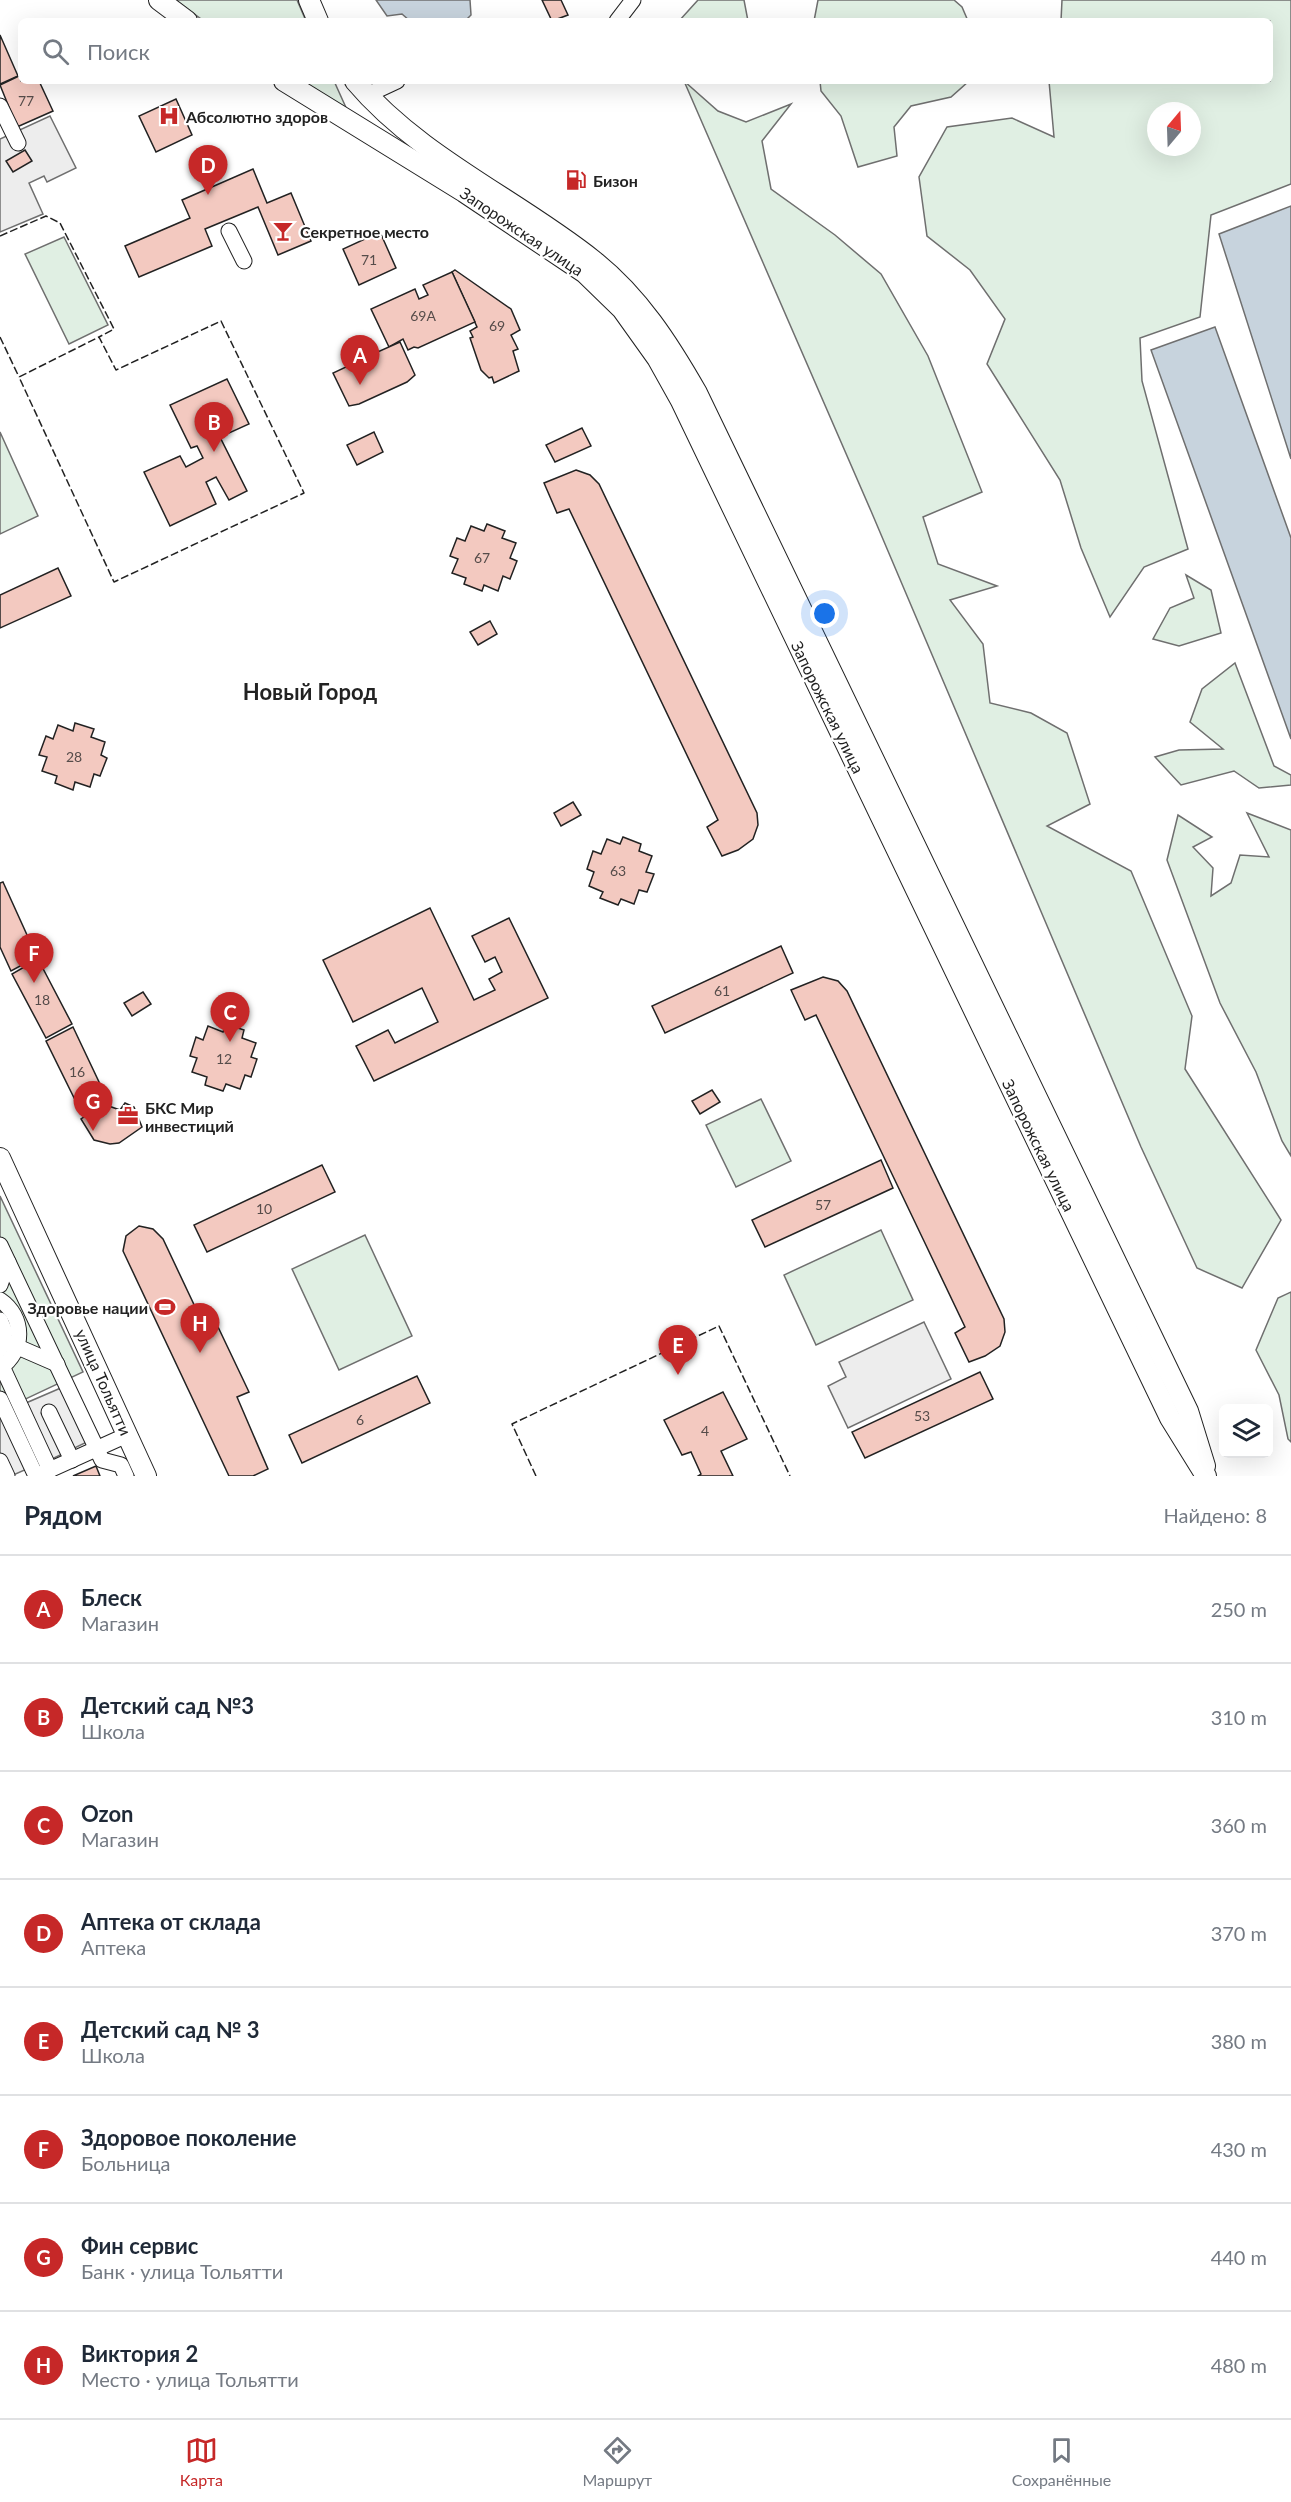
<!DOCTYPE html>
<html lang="ru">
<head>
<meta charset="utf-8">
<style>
	body { margin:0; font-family:Lato,sans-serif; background:#f6f6f7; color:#1f2937 }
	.controls { position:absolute; right:18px; bottom:18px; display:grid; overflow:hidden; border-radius:9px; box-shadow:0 6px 24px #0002 }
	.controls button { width:54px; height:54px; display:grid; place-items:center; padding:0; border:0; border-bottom:2px solid #e0e1e3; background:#fff; color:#1f2937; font:30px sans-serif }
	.compass { position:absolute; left:1147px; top:102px; width:54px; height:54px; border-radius:50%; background:#fff; box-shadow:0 6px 24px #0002; rotate:19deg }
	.you { position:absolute; left:825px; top:614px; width:21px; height:21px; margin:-15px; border:4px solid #fff; border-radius:50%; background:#1a73e8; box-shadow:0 0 0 9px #1a73e833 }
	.badge { display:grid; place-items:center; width:39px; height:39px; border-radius:50%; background:#c62828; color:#fff; font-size:20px; font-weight:700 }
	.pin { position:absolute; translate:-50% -50px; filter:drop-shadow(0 2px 3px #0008) }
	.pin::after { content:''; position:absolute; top:32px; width:21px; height:18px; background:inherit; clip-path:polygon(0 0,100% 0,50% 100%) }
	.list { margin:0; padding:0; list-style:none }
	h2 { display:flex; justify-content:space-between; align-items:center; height:78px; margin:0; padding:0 24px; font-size:26px }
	h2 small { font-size:20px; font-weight:400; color:#747a83 }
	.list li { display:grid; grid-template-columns:39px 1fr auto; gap:18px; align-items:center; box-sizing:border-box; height:108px; padding:0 24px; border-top:2px solid #e0e1e3 }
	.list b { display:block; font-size:22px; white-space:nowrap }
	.list p { margin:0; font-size:20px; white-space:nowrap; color:#747a83 }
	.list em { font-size:20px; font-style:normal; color:#747a83 }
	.icon { flex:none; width:33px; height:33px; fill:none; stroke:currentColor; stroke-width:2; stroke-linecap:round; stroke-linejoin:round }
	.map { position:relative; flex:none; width:1291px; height:1476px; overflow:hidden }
	.search { position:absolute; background:#fff; box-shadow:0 6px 24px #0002; left:18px; right:18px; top:18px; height:66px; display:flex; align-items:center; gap:15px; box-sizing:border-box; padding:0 21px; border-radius:9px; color:#747a83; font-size:22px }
	.sheet { height:942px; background:#fff }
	nav { display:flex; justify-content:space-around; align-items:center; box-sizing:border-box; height:84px; border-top:2px solid #e0e1e3; background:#fff; font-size:16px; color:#747a83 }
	nav a { display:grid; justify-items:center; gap:3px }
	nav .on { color:#c62828 }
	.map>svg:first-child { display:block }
	.green { fill:#e0efe3; stroke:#6f6f6f; stroke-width:1.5; fill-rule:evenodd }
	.parking { fill:#ededed; stroke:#6f6f6f; stroke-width:1.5 }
	.water { fill:#c7d3dd; stroke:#6f6f6f; stroke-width:1.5 }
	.building { fill:#f3c9c0; stroke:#222; stroke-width:1.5 }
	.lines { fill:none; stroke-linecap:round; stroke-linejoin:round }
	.minor-casing { stroke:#222; stroke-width:17 }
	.major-casing { stroke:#222; stroke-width:22 }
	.minor { stroke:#fff; stroke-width:15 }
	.major { stroke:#fff; stroke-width:20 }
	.fence { stroke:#222; stroke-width:1.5; stroke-dasharray:8 3; stroke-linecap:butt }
	.labels { text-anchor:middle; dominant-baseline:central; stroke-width:4.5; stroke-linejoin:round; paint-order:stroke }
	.number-label { font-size:14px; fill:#564c4a }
	.poi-label { font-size:16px; font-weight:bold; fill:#222; stroke:#fff; text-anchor:start }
	.street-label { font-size:16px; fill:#222; stroke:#fff }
	.district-label { font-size:22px; font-weight:bold; fill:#222; stroke:#fff }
</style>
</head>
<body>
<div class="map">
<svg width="1291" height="1476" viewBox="0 0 1291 1476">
	<rect width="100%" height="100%" fill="#fff"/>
	<!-- green -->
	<g class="green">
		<path d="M175,0H297L306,21H204Z"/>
		<path d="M698,0H744L748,21H679Z"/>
		<path d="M818,0H954L962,7L968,21H814Z"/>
		<path d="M1062,0H1291V184L1211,215L1200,317L1140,338L1142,381L1188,549L1144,567L1110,617L1081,548L1060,480L987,364L1005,319L970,270L927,236L919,177L947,127L1012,118L1054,137L1049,81H1270V21H1061ZM1156,111H1192V147H1156Z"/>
		<path d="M299,81H334L348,112Z"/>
		<path d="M684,81L718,111L746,122L791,104L762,141L771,189L835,235L881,274L928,356L982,492L923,517L938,564L997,586L950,600L983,644L990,703L1031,713L1067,733L1090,804L1047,826L1131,871L1192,1016L1185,1069L1281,1220L1242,1288L1197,1268L1141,1147L871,511Z"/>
		<path d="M820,81H969L951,97L911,106L894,127L897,156L858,167L841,116L821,91Z"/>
		<path d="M64,237L108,325L69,344L25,254Z"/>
		<path d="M0,432L38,516L0,534Z"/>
		<path d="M1186,575L1211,590L1221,633L1179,646L1153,639L1170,608L1194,598Z"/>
		<path d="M1235,663L1274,766L1291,775V785L1259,788L1234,771L1181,785L1155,757L1179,750L1223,749L1190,722L1202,689Z"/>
		<path d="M1247,813L1291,830V1156L1282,1141L1256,1072L1220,1003L1167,860L1178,815L1212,837L1193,847L1213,868L1211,896L1231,883L1240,855L1269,857Z"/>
		<path d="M761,1099L791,1161L736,1187L706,1125Z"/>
		<path d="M0,1196L83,1372L0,1411Z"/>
		<path d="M881,1230L913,1300L816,1345L784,1275Z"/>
		<path d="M365,1235L412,1336L339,1370L292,1269Z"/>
		<path d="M1291,1292V1442L1288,1439L1279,1395L1256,1350L1278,1298Z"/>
	</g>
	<!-- parking -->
	<g class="parking">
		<path d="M50,116L76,168L47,182L44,176L29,183L43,214L0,232V139Z"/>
		<path d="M924,1322L951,1379L848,1428L828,1386L846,1377L839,1362Z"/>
		<path d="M63,1387L89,1441L52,1459L26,1403Z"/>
		<path d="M0,1414L27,1469L11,1476H0Z"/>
	</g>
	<!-- water -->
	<g class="water">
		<path d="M376,0H470L471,15L465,21H410L402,14L387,16Z"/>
		<path d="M1291,206V459L1219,234Z"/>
		<path d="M1215,327L1291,538V739L1151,350Z"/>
	</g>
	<!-- building -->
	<g class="building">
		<path d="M542,0H561L568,15L552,21Z"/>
		<path d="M0,35L18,76L0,84Z"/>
		<path d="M21,75V81H39L53,111L17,127L0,85Z"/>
		<path d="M176,99L192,135L156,152L139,116Z"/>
		<path d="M25,150L32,161L13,172L6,161Z"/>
		<path d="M253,169L267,203L291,193L311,241L278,255L258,207L205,229L212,246L139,277L125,246L190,218L182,200Z"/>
		<path d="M380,232L396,268L359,285L343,249Z"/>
		<path d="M455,270L511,309L520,330L511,335L518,349L513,351L519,371L494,383L492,377L489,378L481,370L470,338L473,337L470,331L477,327L452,272Z"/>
		<path d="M452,272L475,322L418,348L414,347L408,350L403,339L389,347L371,309L415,289L419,299L428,295L423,285Z"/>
		<path d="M400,342L415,375L407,382L359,404L349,406L333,373L361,360L359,356L370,351L371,355Z"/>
		<path d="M227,379L249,424L220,437L247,491L229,500L216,477L206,482L216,504L170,526L144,472L180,456L186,467L203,458L197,446L191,448L170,405Z"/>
		<path d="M582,428L591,446L555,462L546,445Z"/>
		<path d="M374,432L383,452L357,465L347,445Z"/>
		<path d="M576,470L590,475L599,484L757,813L758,825L753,839L738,850L722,856L707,827L718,820L569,509L557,513L544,483Z"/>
		<path d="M487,524L505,531L502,538L516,543L510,558L517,561L510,579L503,576L498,591L484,585L482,591L464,584L466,578L452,573L458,559L450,556L457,538L465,541L471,526L484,531Z"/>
		<path d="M58,568L71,596L0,628V595Z"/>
		<path d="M490,621L497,634L478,645L470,632Z"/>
		<path d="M75,723L94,729L91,737L105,742L101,755L107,758L100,776L94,774L90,787L75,782L73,790L55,783L57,776L42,771L47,757L39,755L46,736L53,739L58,725L73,731Z"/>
		<path d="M573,802L581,815L561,826L554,813Z"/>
		<path d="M623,837L641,844L639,851L652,856L646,872L654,874L647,892L639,890L634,904L621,899L618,905L600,898L603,892L589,886L594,872L587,869L593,851L601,854L607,839L620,844Z"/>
		<path d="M3,882L37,957L11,971L0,947V883Z"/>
		<path d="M430,908L474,1000L495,990L489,979L502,972L495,957L485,962L472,936L509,918L548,998L374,1081L356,1046L388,1030L395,1043L438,1022L422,988L353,1022L323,960Z"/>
		<path d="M781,946L793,973L665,1033L652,1006Z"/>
		<path d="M38,959L72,1024L46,1038L12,974Z"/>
		<path d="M823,977L838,981L847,991L1004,1319L1005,1332L1000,1346L985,1356L969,1362L955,1333L965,1327L923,1239L816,1015L805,1020L791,990Z"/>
		<path d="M143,992L151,1004L132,1016L124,1003Z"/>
		<path d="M226,1024L244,1030L242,1038L256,1043L251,1057L257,1059L251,1077L245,1075L240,1089L226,1084L223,1091L205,1085L207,1077L192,1072L197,1058L190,1056L196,1037L203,1040L208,1026L223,1032Z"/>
		<path d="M73,1027L108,1101L82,1114L46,1041Z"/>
		<path d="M712,1090L720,1102L700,1114L692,1101Z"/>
		<path d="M108,1101L106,1105L120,1110L125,1103L134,1107L142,1127L119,1143L110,1144L94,1140L81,1119Z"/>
		<path d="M881,1160L893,1188L765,1247L752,1220Z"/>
		<path d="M322,1165L335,1192L207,1252L194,1225Z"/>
		<path d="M139,1226L153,1229L163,1239L198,1313L209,1308L249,1392L237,1397L268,1469L253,1476H229L123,1251L126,1236Z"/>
		<path d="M980,1372L993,1399L865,1458L852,1432Z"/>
		<path d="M417,1376L430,1403L302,1463L289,1435Z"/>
		<path d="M723,1392L747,1439L721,1451L733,1476H698L701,1474L691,1452L682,1455L664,1420Z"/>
		<path d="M96,1466L100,1476H73Z"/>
	</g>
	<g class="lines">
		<!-- minor casing -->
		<g class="minor-casing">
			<g id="minor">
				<path d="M617,21L633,0"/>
				<path d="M367,95L397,81"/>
				<path d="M0,106L18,143"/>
				<path d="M229,231L244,261"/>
				<path d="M0,1245L102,1460L121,1465L126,1476"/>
				<path d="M0,1285L8,1262"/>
				<path d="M0,1300C25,1317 25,1351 0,1368"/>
				<path d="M0,1320L5,1332L0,1349"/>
				<path d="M4,1341L57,1364"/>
				<path d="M0,1362L50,1470"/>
				<path d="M0,1399L36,1476"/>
				<path d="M49,1412L72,1460"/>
				<path d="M0,1461L7,1476"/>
				<path d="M36,1476L127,1435"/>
			</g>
		</g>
		<!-- major casing -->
		<g class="major-casing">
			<g id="major">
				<path d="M159,0L187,21"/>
				<path d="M309,0L318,21"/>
				<path d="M284,81L464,192L585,273L622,309L657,358L681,401L1170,1418L1206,1476"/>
				<path d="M355,81C419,157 518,200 594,261C639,297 669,344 697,393L1188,1411L1205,1466"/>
				<path d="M0,1158L146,1476"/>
			</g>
		</g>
		<!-- minor -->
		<use href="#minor" class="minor"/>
		<!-- major -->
		<use href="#major" class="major"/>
		<!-- fence -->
		<g class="fence">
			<path d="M0,236L46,216L60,223L114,329L99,337"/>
			<path d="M221,321L304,493L114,582L19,377L99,337L116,370Z"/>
			<path d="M0,337L19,377"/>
			<path d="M536,1476L512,1424L719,1326L790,1476"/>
		</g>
	</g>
	<!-- icons -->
	<defs>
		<g id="hospital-bare" transform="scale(1.62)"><path d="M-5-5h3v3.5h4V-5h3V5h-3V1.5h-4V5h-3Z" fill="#c62828" stroke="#fff" stroke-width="2.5" paint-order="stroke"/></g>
		<g id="fuel-bare" transform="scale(1.62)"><path d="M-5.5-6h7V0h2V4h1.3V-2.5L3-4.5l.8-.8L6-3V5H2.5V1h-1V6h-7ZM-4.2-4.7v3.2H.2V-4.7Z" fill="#c62828" stroke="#fff" stroke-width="2.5" paint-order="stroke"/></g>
		<g id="bar-bare" transform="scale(1.62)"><path d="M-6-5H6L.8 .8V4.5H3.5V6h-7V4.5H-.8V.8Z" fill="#c62828" stroke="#fff" stroke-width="2.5" paint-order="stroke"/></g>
		<g id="office-bare" transform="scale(1.62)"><path d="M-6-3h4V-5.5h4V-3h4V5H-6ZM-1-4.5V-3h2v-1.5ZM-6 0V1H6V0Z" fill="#c62828" stroke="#fff" stroke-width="2.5" paint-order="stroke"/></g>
		<g id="stadium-bare" transform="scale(1.62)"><path d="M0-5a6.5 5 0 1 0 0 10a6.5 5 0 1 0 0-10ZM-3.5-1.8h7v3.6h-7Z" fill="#c62828" stroke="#fff" stroke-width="2.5" paint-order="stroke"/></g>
	</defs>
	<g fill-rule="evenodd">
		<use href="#hospital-bare" x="169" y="116"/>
		<use href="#fuel-bare" x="576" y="180"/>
		<use href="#bar-bare" x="283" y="231"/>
		<use href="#office-bare" x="128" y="1116"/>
		<use href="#stadium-bare" x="165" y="1307"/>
	</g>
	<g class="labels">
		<!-- number labels -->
		<g class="number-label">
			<text x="26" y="100">77</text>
			<text x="369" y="259">71</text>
			<text x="423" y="315">69А</text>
			<text x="497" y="325">69</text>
			<text x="482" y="557">67</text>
			<text x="74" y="756">28</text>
			<text x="618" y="870">63</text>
			<text x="722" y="990">61</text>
			<text x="42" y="999">18</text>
			<text x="224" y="1058">12</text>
			<text x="77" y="1071">16</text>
			<text x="823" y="1204">57</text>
			<text x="264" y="1208">10</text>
			<text x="922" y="1415">53</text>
			<text x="360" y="1419">6</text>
			<text x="705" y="1430">4</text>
		</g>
		<!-- poi labels -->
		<g class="poi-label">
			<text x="186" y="116">Абсолютно здоров</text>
			<text x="593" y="180">Бизон</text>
			<text x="300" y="231">Секретное место</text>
			<text x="145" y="1107">БКС Мир<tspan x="145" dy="18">инвестиций</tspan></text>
			<text x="148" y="1307" text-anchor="end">Здоровье нации</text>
		</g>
		<!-- street labels -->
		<g class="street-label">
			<text transform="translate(522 231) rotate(34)">Запорожская улица</text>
			<text transform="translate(828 707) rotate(64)">Запорожская улица</text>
			<text transform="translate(1039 1145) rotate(64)">Запорожская улица</text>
			<text transform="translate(104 1382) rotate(66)">улица Тольятти</text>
		</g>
		<!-- district labels -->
		<g class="district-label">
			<text x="310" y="691">Новый Город</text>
		</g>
	</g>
</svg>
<div class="controls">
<button><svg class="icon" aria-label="layers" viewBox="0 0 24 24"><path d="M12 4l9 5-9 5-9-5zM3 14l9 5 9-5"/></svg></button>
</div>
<svg class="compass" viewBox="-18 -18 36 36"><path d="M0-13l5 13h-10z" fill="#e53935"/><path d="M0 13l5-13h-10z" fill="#747a83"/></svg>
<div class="you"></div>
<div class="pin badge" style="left:360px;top:385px">A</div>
<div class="pin badge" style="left:214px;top:452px">B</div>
<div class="pin badge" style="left:230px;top:1042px">C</div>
<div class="pin badge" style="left:208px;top:195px">D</div>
<div class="pin badge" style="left:678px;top:1375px">E</div>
<div class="pin badge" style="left:34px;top:983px">F</div>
<div class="pin badge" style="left:93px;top:1131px">G</div>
<div class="pin badge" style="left:200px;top:1353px">H</div>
<div class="search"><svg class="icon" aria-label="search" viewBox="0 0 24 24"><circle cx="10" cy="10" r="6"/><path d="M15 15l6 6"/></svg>Поиск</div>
</div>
<section class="sheet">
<h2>Рядом<small>Найдено: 8</small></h2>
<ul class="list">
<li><span class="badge">A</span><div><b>Блеск</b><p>Магазин</p></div><em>250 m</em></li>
<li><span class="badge">B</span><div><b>Детский сад №3</b><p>Школа</p></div><em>310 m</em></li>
<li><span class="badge">C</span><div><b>Ozon</b><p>Магазин</p></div><em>360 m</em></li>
<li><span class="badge">D</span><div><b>Аптека от склада</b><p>Аптека</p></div><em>370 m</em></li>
<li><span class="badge">E</span><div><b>Детский сад № 3</b><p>Школа</p></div><em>380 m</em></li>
<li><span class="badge">F</span><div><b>Здоровое поколение</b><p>Больница</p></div><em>430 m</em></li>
<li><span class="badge">G</span><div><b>Фин сервис</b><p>Банк · улица Тольятти</p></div><em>440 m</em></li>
<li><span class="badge">H</span><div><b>Виктория 2</b><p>Место · улица Тольятти</p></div><em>480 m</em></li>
</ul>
</section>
<nav>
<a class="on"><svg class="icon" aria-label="map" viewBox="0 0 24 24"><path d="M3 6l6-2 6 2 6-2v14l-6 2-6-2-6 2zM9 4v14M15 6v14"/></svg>Карта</a>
<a><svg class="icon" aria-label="directions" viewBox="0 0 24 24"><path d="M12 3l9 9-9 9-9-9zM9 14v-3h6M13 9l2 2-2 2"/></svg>Маршрут</a>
<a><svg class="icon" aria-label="saved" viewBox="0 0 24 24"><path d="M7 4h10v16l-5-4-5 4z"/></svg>Сохранённые</a>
</nav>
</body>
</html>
